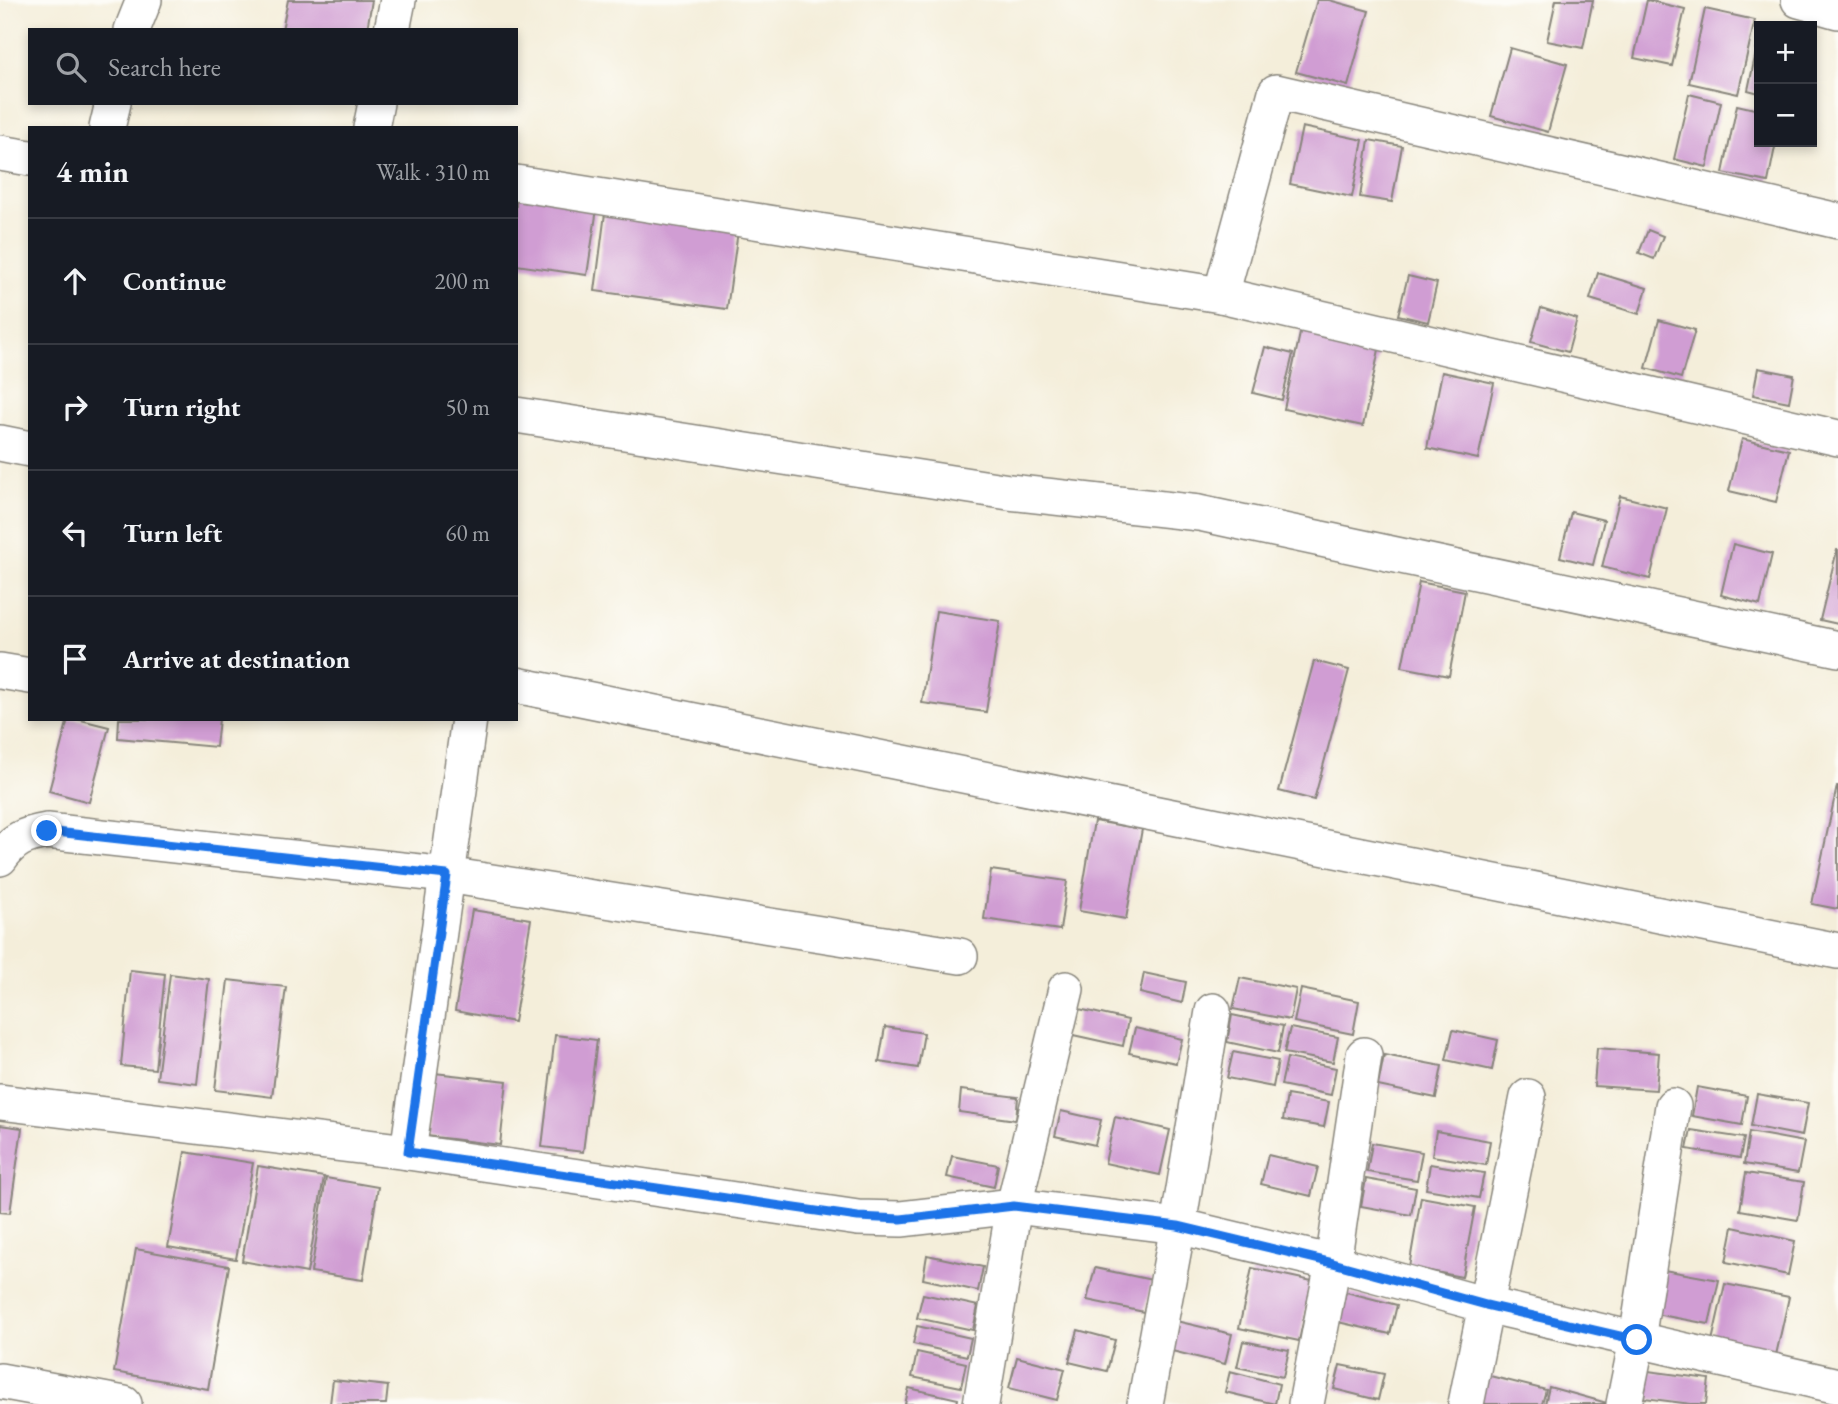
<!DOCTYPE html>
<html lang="en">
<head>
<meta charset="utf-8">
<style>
	body { margin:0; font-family:"EB Garamond",serif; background:#20242c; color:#f1f3f6 }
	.controls { position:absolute; right:21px; top:21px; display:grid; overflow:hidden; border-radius:0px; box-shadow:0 4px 10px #0003 }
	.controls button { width:63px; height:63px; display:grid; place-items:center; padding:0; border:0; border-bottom:2px solid #363941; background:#171b24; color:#f1f3f6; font:35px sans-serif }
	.stop { position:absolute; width:21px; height:21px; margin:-16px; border:5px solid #1a73e8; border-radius:50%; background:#fff }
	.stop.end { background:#1a73e8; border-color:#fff; box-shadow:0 2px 7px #0008 }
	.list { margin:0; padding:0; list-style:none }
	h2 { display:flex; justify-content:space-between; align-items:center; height:91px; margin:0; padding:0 28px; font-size:30px }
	h2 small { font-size:23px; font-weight:400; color:#9ea1a6 }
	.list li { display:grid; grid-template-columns:46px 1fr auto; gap:21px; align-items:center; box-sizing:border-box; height:126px; padding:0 28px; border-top:2px solid #363941 }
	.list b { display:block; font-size:26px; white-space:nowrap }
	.list em { font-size:23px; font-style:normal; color:#9ea1a6 }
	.icon { flex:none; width:38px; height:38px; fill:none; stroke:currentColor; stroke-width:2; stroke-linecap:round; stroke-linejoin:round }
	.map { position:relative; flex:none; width:1838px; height:1404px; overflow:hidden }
	.search { position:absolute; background:#171b24; box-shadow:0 4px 10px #0003; left:28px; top:28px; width:490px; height:77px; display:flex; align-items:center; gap:18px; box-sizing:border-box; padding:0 24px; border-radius:0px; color:#9ea1a6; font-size:26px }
	.panel { position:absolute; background:#171b24; box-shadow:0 4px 10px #0003; left:28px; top:126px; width:490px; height:595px; border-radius:0px }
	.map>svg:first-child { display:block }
	.building { fill:#d09dd3 }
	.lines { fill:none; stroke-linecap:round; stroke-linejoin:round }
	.street-casing { stroke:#88857b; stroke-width:38 }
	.street { stroke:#fff; stroke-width:35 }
	.route { stroke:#1a73e8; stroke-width:9 }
</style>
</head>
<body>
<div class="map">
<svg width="1838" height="1404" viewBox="0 0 1838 1404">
	<rect width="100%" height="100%" fill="#fdfcf7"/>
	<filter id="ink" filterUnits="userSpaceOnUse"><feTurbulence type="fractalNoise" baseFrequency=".0143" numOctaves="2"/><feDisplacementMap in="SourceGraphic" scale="14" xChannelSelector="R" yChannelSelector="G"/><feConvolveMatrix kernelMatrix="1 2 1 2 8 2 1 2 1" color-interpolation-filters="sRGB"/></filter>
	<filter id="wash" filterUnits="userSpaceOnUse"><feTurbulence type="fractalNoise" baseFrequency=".00686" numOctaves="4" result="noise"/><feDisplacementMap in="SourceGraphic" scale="28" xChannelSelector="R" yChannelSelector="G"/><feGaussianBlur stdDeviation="1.57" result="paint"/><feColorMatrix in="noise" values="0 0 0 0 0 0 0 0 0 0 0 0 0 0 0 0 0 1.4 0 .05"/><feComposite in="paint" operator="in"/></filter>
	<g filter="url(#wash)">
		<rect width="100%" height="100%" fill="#f4eeda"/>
		<g id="blocks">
			<!-- building -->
			<g class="building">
				<path d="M288,0H372L367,30H282Z"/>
				<path d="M1317,0H1329L1369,11L1348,86L1296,72Z"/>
				<path d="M1556,0H1593L1583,48L1547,41Z"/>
				<path d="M1647,0L1685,9L1672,66L1634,58Z"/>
				<path d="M1705,9L1755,20L1738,94L1689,83Z"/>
				<path d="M1758,43H1759V93L1748,90Z"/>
				<path d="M1510,48L1567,64L1548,132L1491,116Z"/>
				<path d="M1689,94L1721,102L1707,167L1674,159Z"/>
				<path d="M1737,105L1759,110V142H1776L1768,182L1723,173Z"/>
				<path d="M1302,127L1363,140L1352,197L1290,184Z"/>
				<path d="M1369,140L1402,146L1392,202L1360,197Z"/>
				<path d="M516,189L598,202L587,275L516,265Z"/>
				<path d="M605,213L738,231L727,309L595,291Z"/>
				<path d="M1648,230L1663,236L1654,259L1639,253Z"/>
				<path d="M1598,273L1647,288L1639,314L1590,299Z"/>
				<path d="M1408,276L1437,283L1428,322L1398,315Z"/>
				<path d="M1541,308L1577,319L1568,352L1531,342Z"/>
				<path d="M1659,320L1695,330L1681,378L1646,368Z"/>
				<path d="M1302,324L1381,340L1363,426L1284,409Z"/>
				<path d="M1265,347L1293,354L1282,400L1253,393Z"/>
				<path d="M1758,368L1794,375L1789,402L1753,395Z"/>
				<path d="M1442,372L1494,383L1478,459L1427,448Z"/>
				<path d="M1742,439L1789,450L1776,502L1729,491Z"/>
				<path d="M1620,496L1667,508L1650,579L1602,567Z"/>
				<path d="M1571,512L1604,520L1593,565L1560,557Z"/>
				<path d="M1733,544L1772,554L1760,605L1721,595Z"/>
				<path d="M1837,550H1838V624L1820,620Z"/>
				<path d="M1419,582L1465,591L1449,676L1402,667Z"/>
				<path d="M936,611L1000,621L986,712L922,703Z"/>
				<path d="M1314,661L1349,670L1314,800L1279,791Z"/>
				<path d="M68,719H77L109,727L89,802L49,791Z"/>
				<path d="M119,719H219L216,747L118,738Z"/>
				<path d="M1837,786H1838V909L1812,904Z"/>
				<path d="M1094,821L1142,829L1126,919L1079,911Z"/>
				<path d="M991,870L1067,881L1060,930L984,919Z"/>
				<path d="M472,910L531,919L514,1022L455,1011Z"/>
				<path d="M130,970L165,974L155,1069L121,1066Z"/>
				<path d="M1144,973L1186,982L1182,1003L1140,993Z"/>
				<path d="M170,974L209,979L197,1084L157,1079Z"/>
				<path d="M1240,978L1296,989L1290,1020L1233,1009Z"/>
				<path d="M228,980L286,987L272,1097L215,1090Z"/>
				<path d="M1301,989L1359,1001L1353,1034L1294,1022Z"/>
				<path d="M1079,1009L1128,1020L1123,1046L1073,1035Z"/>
				<path d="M1232,1015L1283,1026L1278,1053L1227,1042Z"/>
				<path d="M885,1027L924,1033L918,1068L879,1062Z"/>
				<path d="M1135,1028L1182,1039L1176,1063L1129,1053Z"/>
				<path d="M1290,1028L1338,1037L1333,1062L1284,1053Z"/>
				<path d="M1453,1030L1498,1040L1492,1070L1446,1060Z"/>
				<path d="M555,1035L597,1040L583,1152L542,1147Z"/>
				<path d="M1597,1048L1659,1053L1656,1090L1594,1086Z"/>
				<path d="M1233,1052L1278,1061L1273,1087L1227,1078Z"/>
				<path d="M1384,1055L1442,1066L1436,1098L1378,1086Z"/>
				<path d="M1287,1058L1336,1068L1331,1095L1281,1085Z"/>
				<path d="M434,1073L507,1081L500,1145L427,1136Z"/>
				<path d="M1697,1087L1747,1096L1742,1125L1692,1116Z"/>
				<path d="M961,1090L1018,1097L1016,1120L959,1112Z"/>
				<path d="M1757,1094L1808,1103L1802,1136L1751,1126Z"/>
				<path d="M1287,1095L1329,1102L1324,1127L1283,1120Z"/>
				<path d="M1061,1111L1101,1120L1095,1145L1055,1136Z"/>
				<path d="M1115,1117L1170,1130L1160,1175L1105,1163Z"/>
				<path d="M0,1125L22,1128L10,1213L0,1212Z"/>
				<path d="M1691,1130L1744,1138L1740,1158L1687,1149Z"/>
				<path d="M1436,1131L1490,1141L1486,1165L1432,1156Z"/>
				<path d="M1749,1132L1804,1142L1798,1173L1744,1164Z"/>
				<path d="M1372,1143L1422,1152L1417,1180L1367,1172Z"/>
				<path d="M185,1152L253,1163L236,1259L168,1247Z"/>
				<path d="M1268,1155L1318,1167L1311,1196L1261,1184Z"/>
				<path d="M952,1156L998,1165L994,1187L947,1177Z"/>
				<path d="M1430,1164L1484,1173L1479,1198L1426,1189Z"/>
				<path d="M258,1166L324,1177L307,1273L242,1261Z"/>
				<path d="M1746,1173L1804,1182L1798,1220L1740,1210Z"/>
				<path d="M326,1178L378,1187L363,1280L311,1272Z"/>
				<path d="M1366,1179L1416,1188L1411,1215L1361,1206Z"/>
				<path d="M1421,1197L1475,1207L1462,1277L1409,1267Z"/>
				<path d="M1733,1227L1795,1241L1788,1275L1726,1262Z"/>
				<path d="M136,1249L229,1266L208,1389L114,1372Z"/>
				<path d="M927,1255L983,1267L978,1291L923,1279Z"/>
				<path d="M1095,1268L1152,1280L1144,1312L1087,1300Z"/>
				<path d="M1252,1268L1312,1281L1299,1341L1239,1328Z"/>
				<path d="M1664,1270L1719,1280L1709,1324L1655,1314Z"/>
				<path d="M1725,1284L1789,1297L1776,1355L1712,1341Z"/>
				<path d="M1346,1292L1397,1305L1390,1334L1338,1322Z"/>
				<path d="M923,1294L978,1306L973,1330L917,1318Z"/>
				<path d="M1176,1321L1232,1334L1225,1364L1168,1350Z"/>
				<path d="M917,1326L971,1338L967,1356L913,1344Z"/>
				<path d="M1078,1330L1115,1340L1107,1371L1069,1362Z"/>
				<path d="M1243,1341L1289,1350L1283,1377L1237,1367Z"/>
				<path d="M917,1352L966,1363L961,1387L912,1377Z"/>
				<path d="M1017,1357L1065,1369L1057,1400L1009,1388Z"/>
				<path d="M1340,1365L1384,1374L1378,1400L1334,1389Z"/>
				<path d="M1230,1371L1279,1384L1275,1404L1225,1392Z"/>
				<path d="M1648,1371L1709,1379L1706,1404H1691L1644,1398Z"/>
				<path d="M1486,1375L1546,1390L1542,1404H1478Z"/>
				<path d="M333,1380L388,1386L386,1404H330Z"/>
				<path d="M1549,1387L1607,1403V1404H1545Z"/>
				<path d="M909,1388L958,1399L957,1404H905Z"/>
			</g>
		</g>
	</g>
	<g filter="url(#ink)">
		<use href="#blocks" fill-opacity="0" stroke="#88857b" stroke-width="2"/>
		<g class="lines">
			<!-- street casing -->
			<g class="street-casing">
				<g id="street">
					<path d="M1799,0L1838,11"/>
					<path d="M132,30L144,0"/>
					<path d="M392,30L398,0"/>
					<path d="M107,128L113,103"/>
					<path d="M371,128L376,103"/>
					<path d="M0,153L30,158"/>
					<path d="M516,183L1221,295L1838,438"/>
					<path d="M1221,295L1276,92L1838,221"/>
					<path d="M516,415L1009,492L1199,513L1838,649"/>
					<path d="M0,443L30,449"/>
					<path d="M0,671L30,676"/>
					<path d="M516,685L1838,951"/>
					<path d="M0,858C14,839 24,835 47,831L447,875L960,956"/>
					<path d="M0,1102L408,1152L858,1218L901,1219L1014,1206L1178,1226L1333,1263L1486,1305L1838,1386"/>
					<path d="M408,1152L469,719"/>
					<path d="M0,1381L124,1404"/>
					<path d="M981,1404L1014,1206L1066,989"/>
					<path d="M1145,1404L1178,1226L1213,1011"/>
					<path d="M1306,1404L1333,1263L1364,1055"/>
					<path d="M1466,1404L1528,1097"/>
					<path d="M1624,1404L1637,1340L1673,1106"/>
				</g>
			</g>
			<!-- street -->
			<use href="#street" class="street"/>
		</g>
	</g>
	<g class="lines" filter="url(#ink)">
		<!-- route -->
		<path class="route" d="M47,831L447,875L408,1152L858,1217L901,1219L1014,1206L1178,1226L1333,1263L1486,1305L1637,1340"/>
	</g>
</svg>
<div class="controls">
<button>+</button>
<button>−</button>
</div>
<div class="stop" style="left:1637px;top:1340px"></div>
<div class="stop end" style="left:47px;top:831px"></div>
<div class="search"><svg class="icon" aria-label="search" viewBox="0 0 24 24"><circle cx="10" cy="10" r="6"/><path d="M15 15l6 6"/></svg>Search here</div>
<section class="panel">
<h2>4 min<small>Walk · 310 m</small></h2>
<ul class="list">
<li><svg class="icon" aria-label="ahead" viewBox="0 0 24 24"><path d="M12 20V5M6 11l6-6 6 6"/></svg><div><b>Continue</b></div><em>200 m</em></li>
<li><svg class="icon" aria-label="right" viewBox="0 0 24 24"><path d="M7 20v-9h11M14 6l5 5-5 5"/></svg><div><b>Turn right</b></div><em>50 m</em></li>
<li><svg class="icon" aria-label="left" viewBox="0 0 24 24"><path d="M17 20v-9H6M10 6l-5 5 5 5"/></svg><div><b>Turn left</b></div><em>60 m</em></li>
<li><svg class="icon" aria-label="arrive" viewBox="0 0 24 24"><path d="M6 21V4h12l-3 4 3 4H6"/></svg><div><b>Arrive at destination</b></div></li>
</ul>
</section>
</div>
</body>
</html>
